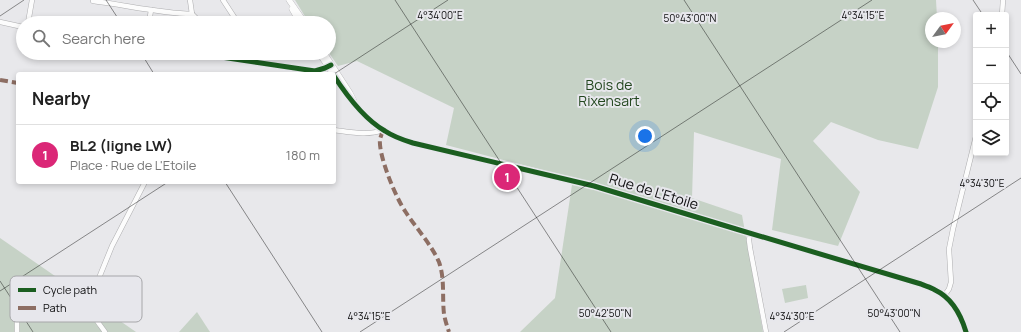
<!DOCTYPE html>
<html lang="en">
<head>
<meta charset="utf-8">
<style>
	body { margin:0; font-family:Manrope,sans-serif; background:#f6f6f6; color:#222 }
	.controls { position:absolute; right:12px; top:12px; display:grid; overflow:hidden; border-radius:4px; box-shadow:0 2px 6px #0003 }
	.controls button { width:36px; height:36px; display:grid; place-items:center; padding:0; border:0; border-bottom:1px solid #e0e0e0; background:#fff; color:#222; font:20px sans-serif }
	.compass { position:absolute; left:925px; top:12px; width:36px; height:36px; border-radius:50%; background:#fff; box-shadow:0 2px 6px #0003; rotate:57deg }
	.you { position:absolute; left:645px; top:136px; width:14px; height:14px; margin:-10px; border:3px solid #fff; border-radius:50%; background:#1a73e8; box-shadow:0 0 0 6px #1a73e833 }
	.badge { display:grid; place-items:center; width:26px; height:26px; border-radius:50%; background:#db2777; color:#fff; font-size:13px; font-weight:700 }
	.pin { position:absolute; translate:-50% -50%; border:2px solid #fff; box-shadow:0 1px 4px #0006 }
	.list { margin:0; padding:0; list-style:none }
	h2 { display:flex; justify-content:space-between; align-items:center; height:52px; margin:0; padding:0 16px; font-size:17px }
	h2 small { font-size:13px; font-weight:400; color:#767676 }
	.list li { display:grid; grid-template-columns:26px 1fr auto; gap:12px; align-items:center; box-sizing:border-box; height:60px; padding:0 16px; border-top:1px solid #e0e0e0 }
	.list b { display:block; font-size:15px; white-space:nowrap }
	.list p { margin:0; font-size:13px; white-space:nowrap; color:#767676 }
	.list em { font-size:13px; font-style:normal; color:#767676 }
	.icon { flex:none; width:22px; height:22px; fill:none; stroke:currentColor; stroke-width:2; stroke-linecap:round; stroke-linejoin:round }
	.map { position:relative; flex:none; width:1021px; height:332px; overflow:hidden }
	.search { position:absolute; background:#fff; box-shadow:0 2px 6px #0003; left:16px; top:16px; width:320px; height:44px; display:flex; align-items:center; gap:10px; box-sizing:border-box; padding:0 14px; border-radius:22px; color:#767676; font-size:15px }
	.panel { position:absolute; background:#fff; box-shadow:0 2px 6px #0003; left:16px; top:72px; width:320px; height:112px; border-radius:4px }
	.map>svg:first-child { display:block }
	.green { fill:#c6d2c6 }
	.lines { fill:none; stroke-linecap:round; stroke-linejoin:round }
	.minor-casing { stroke:#aeaeb0; stroke-width:5.5 }
	.tertiary-casing { stroke:#aeaeb0; stroke-width:6 }
	.minor { stroke:#fcfcfc; stroke-width:4.5 }
	.tertiary { stroke:#fcfcfc; stroke-width:5.5 }
	.quiet { stroke:#8d6e63; stroke-width:4; stroke-dasharray:8 4; stroke-linecap:butt }
	.cycleway-casing { stroke:#e7e7ec; stroke-width:8 }
	.cycleway { stroke:#1b5e20; stroke-width:5 }
	.ticks { fill:none; stroke:#0d0d0e; stroke-width:1; stroke-opacity:0.45 }
	.labels { text-anchor:middle; dominant-baseline:central; stroke-width:4; stroke-linejoin:round; paint-order:stroke }
	.park-label { font-size:14px; fill:#23471f; stroke:#e7e7ec }
	.street-label { font-size:14px; fill:#0d0d0e; stroke:#e7e7ec }
	.key { fill:#e7e7ec; stroke:#a6a6a9; stroke-width:1 }
	.key-label { font-size:11px; fill:#0d0d0e }
	.ticks-label { font-size:10px; text-anchor:middle; fill:#0d0d0e; stroke:#e7e7ec; stroke-width:4; stroke-linejoin:round; paint-order:stroke }
</style>
</head>
<body>
<div class="map">
<svg width="1021" height="332" viewBox="0 0 1021 332">
	<rect width="100%" height="100%" fill="#e8e8eb"/>
	<!-- green -->
	<g class="green">
		<path d="M295,0H936L937,18H931V42H938V87L918,149L878,140L831,122L813,141L860,192L838,246L772,230L781,159L694,132L692,198L742,215L763,332H520L555,298L573,178L446,145L454,108L357,61L338,66L329,53V23H309Z"/>
		<path d="M0,238L136,332H0Z"/>
		<path d="M806,285L808,298L785,303L782,289Z"/>
		<path d="M197,312L210,332H179Z"/>
	</g>
	<g class="lines">
		<!-- minor casing -->
		<g class="minor-casing">
			<g id="minor">
				<path d="M190,0L192,14L201,23"/>
				<path d="M223,0L238,23"/>
				<path d="M93,1C126,5 159,13 192,14"/>
				<path d="M1002,15L1003,0"/>
				<path d="M0,22L23,27"/>
				<path d="M28,23L32,0"/>
				<path d="M149,23L151,10"/>
				<path d="M194,53L315,71L325,68L330,66"/>
				<path d="M257,53L264,64"/>
				<path d="M239,60L247,53"/>
				<path d="M334,130C350,132 368,136 383,130"/>
				<path d="M750,234L749,240L750,248L766,332"/>
				<path d="M944,296L949,289L951,282L949,249L953,229L976,136"/>
				<path d="M17,332V315L19,293L18,291"/>
				<path d="M105,332C98,322 89,312 90,300L112,246L145,182"/>
			</g>
		</g>
		<!-- tertiary casing -->
		<g class="tertiary-casing">
			<g id="tertiary">
				<path d="M289,0L305,23"/>
				<path d="M292,9L300,23"/>
				<path d="M319,53L333,74"/>
				<path d="M324,53L350,93L354,101"/>
				<path d="M334,76C347,96 364,119 385,131C394,137 403,140 413,143L594,186L736,229L921,284C925,286 931,287 935,290C952,298 961,315 966,332"/>
			</g>
		</g>
		<!-- minor -->
		<use href="#minor" class="minor"/>
		<!-- tertiary -->
		<use href="#tertiary" class="tertiary"/>
		<!-- quiet -->
		<g class="quiet">
			<path d="M0,80L18,83"/>
			<path d="M383,130C382,133 381,136 380,139C378,155 396,198 405,211C416,228 431,244 439,262C445,279 442,297 444,314C445,320 447,326 449,332"/>
		</g>
		<!-- cycleway casing -->
		<g class="cycleway-casing">
			<g id="cycleway">
				<path d="M194,53L315,71L325,68L331,65"/>
				<path d="M334,76C347,96 364,119 385,131C394,137 403,140 413,143L594,186L736,229L921,284C925,286 931,287 935,290C952,298 961,315 966,332"/>
			</g>
		</g>
		<!-- cycleway -->
		<use href="#cycleway" class="cycleway"/>
	</g>
	<!-- ticks -->
	<path class="ticks" d="M106,0L121,23M395,0L611,332M684,0L900,332M973,0L983,15M0,16L24,0M1006,51L1021,74M141,53L154,74M334,74L448,0M225,182L322,332M0,281L33,332M0,291L168,182M360,332L872,0M784,332L1021,178"/>
	<g class="labels">
		<!-- park labels -->
		<g class="park-label">
			<text x="609" y="84">Bois de<tspan x="609" dy="16">Rixensart</tspan></text>
		</g>
		<!-- street labels -->
		<g class="street-label">
			<text transform="translate(654 191) rotate(17)">Rue de L'Etoile</text>
		</g>
	</g>
	<!-- legend -->
	<rect x="10" y="276" width="132" height="46" rx="6" class="key"/>
	<rect x="18" y="288" width="18" height="4" fill="#1b5e20"/>
	<rect x="18" y="306" width="18" height="4" fill="#8d6e63"/>
	<g class="key-label">
		<text x="43" y="294">Cycle path</text>
		<text x="43" y="312">Path</text>
	</g>
	<g class="ticks-label">
		<text x="863" y="19">4°34'15"E</text>
		<text x="440" y="19">4°34'00"E</text>
		<text x="690" y="22">50°43'00"N</text>
		<text x="982" y="187">4°34'30"E</text>
		<text x="605" y="317">50°42'50"N</text>
		<text x="894" y="317">50°43'00"N</text>
		<text x="369" y="320">4°34'15"E</text>
		<text x="792" y="320">4°34'30"E</text>
	</g>
</svg>
<div class="controls">
<button>+</button>
<button>−</button>
<button><svg class="icon" aria-label="locate" viewBox="0 0 24 24"><circle cx="12" cy="12" r="6"/><path d="M12 2v4M12 18v4M2 12h4M18 12h4"/></svg></button>
<button><svg class="icon" aria-label="layers" viewBox="0 0 24 24"><path d="M12 4l9 5-9 5-9-5zM3 14l9 5 9-5"/></svg></button>
</div>
<svg class="compass" viewBox="-18 -18 36 36"><path d="M0-13l5 13h-10z" fill="#e53935"/><path d="M0 13l5-13h-10z" fill="#767676"/></svg>
<div class="you"></div>
<div class="pin badge" style="left:507px;top:177px">1</div>
<div class="search"><svg class="icon" aria-label="search" viewBox="0 0 24 24"><circle cx="10" cy="10" r="6"/><path d="M15 15l6 6"/></svg>Search here</div>
<section class="panel">
<h2>Nearby<small></small></h2>
<ul class="list">
<li><span class="badge">1</span><div><b>BL2 (ligne LW)</b><p>Place · Rue de L'Etoile</p></div><em>180 m</em></li>
</ul>
</section>
</div>
</body>
</html>
